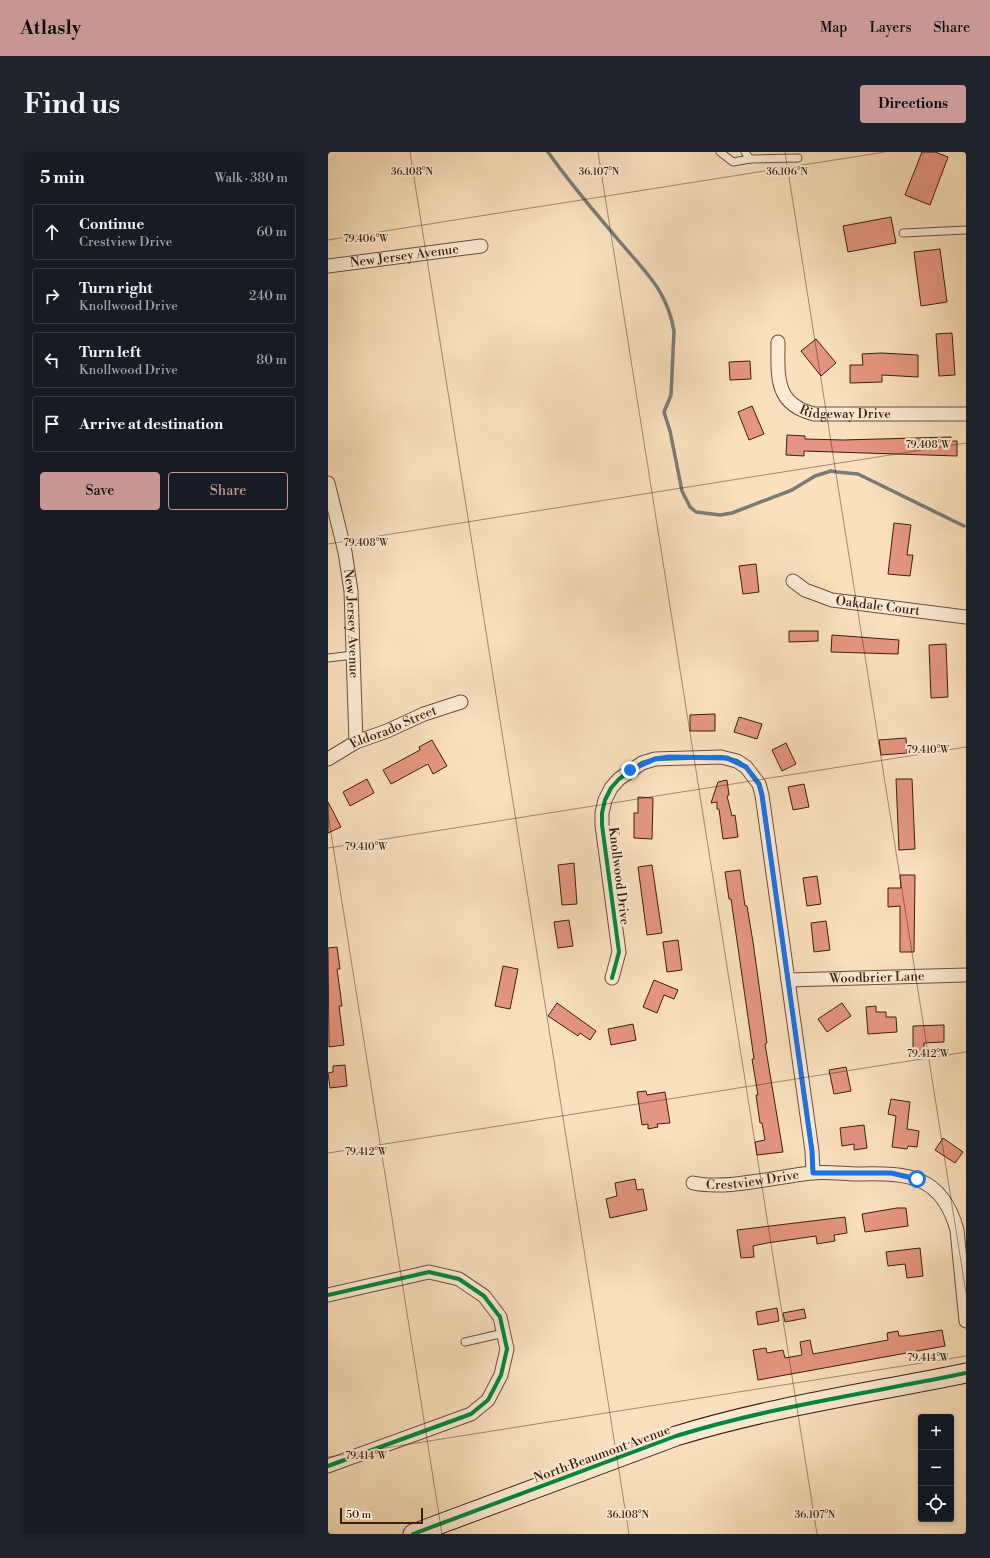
<!DOCTYPE html>
<html lang="en">
<head>
<meta charset="utf-8">
<style>
	body { margin:0; font-family:"Libre Bodoni",serif; background:#20242c; color:#f1f3f6 }
	.controls { position:absolute; right:12px; bottom:12px; display:grid; overflow:hidden; border-radius:4px; box-shadow:0 2px 6px #0003 }
	.controls button { width:36px; height:36px; display:grid; place-items:center; padding:0; border:0; border-bottom:1px solid #363941; background:#171b24; color:#f1f3f6; font:20px sans-serif }
	.scale { position:absolute; left:12px; bottom:10px; width:83px; box-sizing:border-box; padding-left:4px; border:2px solid #3c1d0f; border-top:0; font-size:11px; line-height:14px; white-space:nowrap; color:#3c1d0f; -webkit-text-stroke:3px #fcebd4; paint-order:stroke }
	.stop { position:absolute; width:12px; height:12px; margin:-9px; border:3px solid #1a73e8; border-radius:50%; background:#fff }
	.stop.end { background:#1a73e8; border-color:#fff; box-shadow:0 1px 4px #0008 }
	.list { margin:0; padding:0; list-style:none }
	h2 { display:flex; justify-content:space-between; align-items:center; height:52px; margin:0; padding:0 16px; font-size:17px }
	h2 small { font-size:13px; font-weight:400; color:#9ea1a6 }
	.list li { display:grid; grid-template-columns:26px 1fr auto; gap:12px; align-items:center; box-sizing:border-box; height:56px; margin:0 8px 8px; padding:0 8px; border:1px solid #363941; border-radius:4px }
	.list b { display:block; font-size:15px; white-space:nowrap }
	.list p { margin:0; font-size:13px; white-space:nowrap; color:#9ea1a6 }
	.list em { font-size:13px; font-style:normal; color:#9ea1a6 }
	.actions { display:flex; gap:8px; padding:12px 16px }
	.actions a { flex:1; padding:9px 0; border:1px solid #c59692; border-radius:4px; text-align:center; font-size:14px; color:#c59692 }
	.actions .main { background:#c59692; color:#111 }
	.icon { flex:none; width:22px; height:22px; fill:none; stroke:currentColor; stroke-width:2; stroke-linecap:round; stroke-linejoin:round }
	.map { position:relative; flex:none; width:638px; height:1382px; overflow:hidden; border-radius:4px }
	header { display:flex; align-items:center; gap:24px; box-sizing:border-box; height:56px; padding:0 20px; background:#c59692; color:#111 }
	header strong { font-size:19px }
	nav { display:flex; gap:22px; margin-inline-start:auto; font-size:14px }
	.intro { display:flex; align-items:center; justify-content:space-between; box-sizing:border-box; height:96px; padding:0 24px }
	h1 { margin:0; font-size:28px }
	.button { padding:10px 18px; border-radius:4px; background:#c59692; color:#111; font-size:14px; font-weight:700 }
	main { display:flex; gap:24px; padding:0 24px }
	aside { flex:1; background:#171b24; border-radius:4px; box-shadow:0 2px 6px #0003 }
	.map>svg:first-child { display:block }
	.lines { fill:none; stroke-linecap:round; stroke-linejoin:round }
	.stream { stroke:#7a7b77; stroke-width:3.5 }
	.building { fill:#e59682; stroke:#3c1d0f }
	.lane-casing { stroke:#6c4e3a; stroke-width:9 }
	.street-casing { stroke:#6c4e3a; stroke-width:15 }
	.secondary-casing { stroke:#3c1d0f; stroke-width:21 }
	.lane { stroke:#fcebd4; stroke-width:7 }
	.street { stroke:#fcebd4; stroke-width:13 }
	.secondary { stroke:#fcebd4; stroke-width:19 }
	.cycleway-casing { stroke:#fcebd4; stroke-width:6 }
	.cycleway { stroke:#00873e; stroke-width:4 }
	.route { stroke:#1a73e8; stroke-width:5 }
	.ticks { fill:none; stroke:#3c1d0f; stroke-width:1; stroke-opacity:0.45 }
	.labels { text-anchor:middle; dominant-baseline:central; stroke-width:4; stroke-linejoin:round; paint-order:stroke }
	.street-label { font-size:13px; fill:#3c1d0f; stroke:#fcebd4 }
	.ticks-label { font-size:10px; text-anchor:middle; fill:#3c1d0f; stroke:#fcebd4; stroke-width:4; stroke-linejoin:round; paint-order:stroke }
</style>
</head>
<body>
<header>
<strong>Atlasly</strong>
<nav><a>Map</a><a>Layers</a><a>Share</a></nav>
</header>
<div class="intro"><h1>Find us</h1><a class="button">Directions</a></div>
<main>
<aside>
<h2>5 min<small>Walk · 380 m</small></h2>
<ul class="list">
<li><svg class="icon" aria-label="ahead" viewBox="0 0 24 24"><path d="M12 20V5M6 11l6-6 6 6"/></svg><div><b>Continue</b><p>Crestview Drive</p></div><em>60 m</em></li>
<li><svg class="icon" aria-label="right" viewBox="0 0 24 24"><path d="M7 20v-9h11M14 6l5 5-5 5"/></svg><div><b>Turn right</b><p>Knollwood Drive</p></div><em>240 m</em></li>
<li><svg class="icon" aria-label="left" viewBox="0 0 24 24"><path d="M17 20v-9H6M10 6l-5 5 5 5"/></svg><div><b>Turn left</b><p>Knollwood Drive</p></div><em>80 m</em></li>
<li><svg class="icon" aria-label="arrive" viewBox="0 0 24 24"><path d="M6 21V4h12l-3 4 3 4H6"/></svg><div><b>Arrive at destination</b></div></li>
</ul>
<div class="actions"><a class="main">Save</a><a>Share</a></div>
</aside>
<div class="map">
<svg width="638" height="1382" viewBox="0 0 638 1382">
	<rect width="100%" height="100%" fill="#fae0bd"/>
	<filter id="stains"><feTurbulence type="fractalNoise" baseFrequency=".005" numOctaves="4"/><feColorMatrix values="0 0 0 0 .2 0 0 0 0 .09 0 0 0 0 .02 0 0 0 .5 -.17"/></filter>
	<radialGradient id="worn" r=".72"><stop offset=".6" stop-color="#630" stop-opacity="0"/><stop offset="1" stop-color="#630" stop-opacity=".3"/></radialGradient>
	<g class="lines">
		<!-- stream -->
		<path class="stream" d="M220,0C241,30 264,57 287,84C313,116 339,136 346,179L343,243L336,260L342,279L354,339L362,355L368,360L392,363L404,361L464,338L487,324L503,319L509,320L530,322L636,374"/>
	</g>
	<!-- building -->
	<g class="building">
		<path d="M594,0H607L620,5L602,53L577,43Z"/>
		<path d="M563,65L568,91L520,100L515,74Z"/>
		<path d="M612,97L619,150L593,154L586,100Z"/>
		<path d="M624,181L627,223L611,224L608,182Z"/>
		<path d="M488,187L508,211L493,224L473,199Z"/>
		<path d="M553,201L590,203V225L554,223V230L522,231V213H535L534,202Z"/>
		<path d="M422,209L423,227L402,228L401,210Z"/>
		<path d="M424,254L436,282L421,288L410,260Z"/>
		<path d="M459,283L477,284V287L515,288L623,285V289H629V304L476,299V304L458,303Z"/>
		<path d="M566,371L583,373L579,403H585L582,424L560,422Z"/>
		<path d="M428,412L431,440L415,442L411,414Z"/>
		<path d="M461,479H490V489L461,490Z"/>
		<path d="M504,483L571,488L570,502L503,500Z"/>
		<path d="M618,492L620,545L603,546L601,493Z"/>
		<path d="M387,562V579H362V563Z"/>
		<path d="M411,565L434,572L429,587L406,580Z"/>
		<path d="M578,586L579,601L553,603L551,588Z"/>
		<path d="M104,588L119,614L105,622L100,612L63,632L55,618L92,598L91,595Z"/>
		<path d="M458,591L468,612L454,619L444,598Z"/>
		<path d="M39,627L46,641L22,654L15,640Z"/>
		<path d="M568,627H584L587,697L571,698Z"/>
		<path d="M399,628L401,643L399,644L404,664L407,663L410,685L395,687L391,657H389V650L383,651L390,630Z"/>
		<path d="M476,632L481,655L465,658L460,635Z"/>
		<path d="M310,645L325,646L324,687L306,686V661H310Z"/>
		<path d="M0,650L13,675L0,681Z"/>
		<path d="M246,711L249,752L234,753L230,713Z"/>
		<path d="M324,713L334,781L319,783L310,715Z"/>
		<path d="M412,718L417,754H419L425,790L439,891L437,892L455,1000L429,1003L427,990L437,988L434,971H432L428,943H430L424,907H426L403,747H401L397,720Z"/>
		<path d="M572,723H587L586,800H572V754L560,755V736H573Z"/>
		<path d="M489,724L493,752L479,754L475,726Z"/>
		<path d="M241,768L245,794L230,796L226,770Z"/>
		<path d="M498,769L502,798L486,800L483,771Z"/>
		<path d="M350,788L354,818L339,820L335,790Z"/>
		<path d="M9,795L12,817H9L14,854H11L16,893L1,895L0,796Z"/>
		<path d="M175,814L190,817L182,857L167,854Z"/>
		<path d="M326,828L350,838L346,847L336,843L329,861L315,855Z"/>
		<path d="M229,851L268,879L262,888L252,881L250,884L220,864Z"/>
		<path d="M514,851L523,864L499,880L490,867Z"/>
		<path d="M548,854V860H558V865H568L569,880L540,882L538,855Z"/>
		<path d="M305,872L308,888L283,893L280,877Z"/>
		<path d="M616,873V890L596,891V902H585V874Z"/>
		<path d="M17,913L19,934L2,936L0,921L5,920V914Z"/>
		<path d="M518,915L523,939L506,942L501,918Z"/>
		<path d="M318,939L319,943L337,940L342,971L329,972L330,975L320,977V972L314,973L309,940Z"/>
		<path d="M563,947L582,950L579,977L591,979L589,995L580,994L579,997L564,995L568,964L560,962Z"/>
		<path d="M536,973L539,996L526,998V992L514,994L512,976Z"/>
		<path d="M615,986L635,1000L627,1011L607,998Z"/>
		<path d="M307,1027L309,1038L315,1037L319,1058L282,1066L278,1047L289,1044L287,1031Z"/>
		<path d="M569,1056H578L580,1074L537,1080L534,1062Z"/>
		<path d="M517,1065L519,1081L506,1083L507,1089L489,1092L488,1084L439,1091L425,1094L426,1105L413,1106L409,1078Z"/>
		<path d="M592,1096L595,1124L579,1126L577,1112L560,1114L558,1100Z"/>
		<path d="M449,1156L451,1169L430,1173L428,1160Z"/>
		<path d="M476,1157L478,1166L457,1170L455,1161Z"/>
		<path d="M614,1178L617,1194L430,1228L425,1198L438,1196L439,1201L455,1198L457,1206L474,1203L472,1190L482,1188L485,1202L560,1188L559,1181L570,1179L571,1184H576Z"/>
	</g>
	<g class="lines">
		<!-- lane casing -->
		<g class="lane-casing">
			<g id="lane">
				<path d="M392,0L405,10L422,7L470,6"/>
				<path d="M417,0L422,7"/>
				<path d="M575,81L638,78"/>
				<path d="M0,506L25,503"/>
				<path d="M137,1190L176,1181"/>
			</g>
		</g>
		<!-- street casing -->
		<g class="street-casing">
			<g id="street">
				<path id="s1" d="M0,114L153,94"/>
				<path id="s2" d="M450,190C450,224 446,252 486,262H638"/>
				<path id="s3" d="M0,331L17,400L23,439L28,590"/>
				<path id="s4" d="M465,429L477,438L504,448L638,465"/>
				<path id="s5" d="M0,607L28,590L59,579L96,562L133,550"/>
				<path d="M284,826L291,800L274,673V661L277,648L283,636L291,627L314,611L327,607L393,605L409,609L418,615L431,632L434,643L484,999L485,1021"/>
				<path id="s6" d="M460,828L638,823"/>
				<path id="s7" d="M365,1031C399,1038 447,1025 483,1021C499,1019 516,1022 532,1022C580,1021 614,1023 629,1078L638,1169"/>
				<path d="M0,1143L101,1120L131,1127L156,1144L172,1165L179,1197L173,1223L160,1248L143,1262L0,1314"/>
			</g>
		</g>
		<!-- secondary casing -->
		<g class="secondary-casing">
			<path id="secondary" d="M85,1382L348,1284C442,1255 541,1241 638,1221"/>
		</g>
		<!-- lane -->
		<use href="#lane" class="lane"/>
		<!-- street -->
		<use href="#street" class="street"/>
		<!-- secondary -->
		<use href="#secondary" class="secondary"/>
		<!-- cycleway casing -->
		<g class="cycleway-casing">
			<g id="cycleway">
				<path d="M284,826L291,800L274,673V661L277,648L283,636L291,627L314,611L327,607L393,605L409,609L418,615L431,632L434,643L484,999L485,1021"/>
				<path d="M0,1143L101,1120L131,1127L156,1144L172,1165L179,1197L173,1223L160,1248L143,1262L0,1314"/>
				<path d="M85,1382L348,1284C442,1255 541,1241 638,1221"/>
			</g>
		</g>
		<!-- cycleway -->
		<use href="#cycleway" class="cycleway"/>
	</g>
	<g class="lines">
		<!-- route -->
		<path class="route" d="M302,618L327,607L341,605L399,606L418,615L431,632L434,643L484,999L485,1021H563L589,1027"/>
	</g>
	<!-- ticks -->
	<path class="ticks" d="M82,0L301,1382M270,0L489,1382M457,0L638,1141M0,88L557,0M0,392L638,291M0,662L114,1382M0,696L638,595M0,1001L638,900M0,1305L638,1204"/>
	<g class="labels">
		<!-- street labels -->
		<g class="street-label">
			<text stroke="none"><textPath href="#s1" startOffset="77">New Jersey Avenue</textPath></text>
			<text stroke="none"><textPath href="#s2" startOffset="121">Ridgeway Drive</textPath></text>
			<text stroke="none"><textPath href="#s4" startOffset="90">Oakdale Court</textPath></text>
			<text stroke="none"><textPath href="#s3" startOffset="143">New Jersey Avenue</textPath></text>
			<text stroke="none"><textPath href="#s5" startOffset="73">Eldorado Street</textPath></text>
			<text transform="translate(291 724) rotate(83)">Knollwood Drive</text>
			<text stroke="none"><textPath href="#s6" startOffset="89">Woodbrier Lane</textPath></text>
			<text stroke="none"><textPath href="#s7" startOffset="60">Crestview Drive</textPath></text>
			<text transform="translate(274 1302) rotate(-20)">North Beaumont Avenue</text>
		</g>
	</g>
	<g class="ticks-label">
		<text x="459" y="23">36.106°N</text>
		<text x="84" y="23">36.108°N</text>
		<text x="271" y="23">36.107°N</text>
		<text x="38" y="90">79.406°W</text>
		<text x="600" y="296">79.408°W</text>
		<text x="38" y="394">79.408°W</text>
		<text x="600" y="601">79.410°W</text>
		<text x="38" y="698">79.410°W</text>
		<text x="600" y="905">79.412°W</text>
		<text x="38" y="1003">79.412°W</text>
		<text x="600" y="1209">79.414°W</text>
		<text x="38" y="1307">79.414°W</text>
		<text x="300" y="1366">36.108°N</text>
		<text x="487" y="1366">36.107°N</text>
	</g>
	<rect width="100%" height="100%" filter="url(#stains)"/>
	<rect width="100%" height="100%" fill="url(#worn)"/>
</svg>
<div class="controls">
<button>+</button>
<button>−</button>
<button><svg class="icon" aria-label="locate" viewBox="0 0 24 24"><circle cx="12" cy="12" r="6"/><path d="M12 2v4M12 18v4M2 12h4M18 12h4"/></svg></button>
</div>
<div class="scale">50 m</div>
<div class="stop" style="left:589px;top:1027px"></div>
<div class="stop end" style="left:302px;top:618px"></div>
</div>
</main>
</body>
</html>
